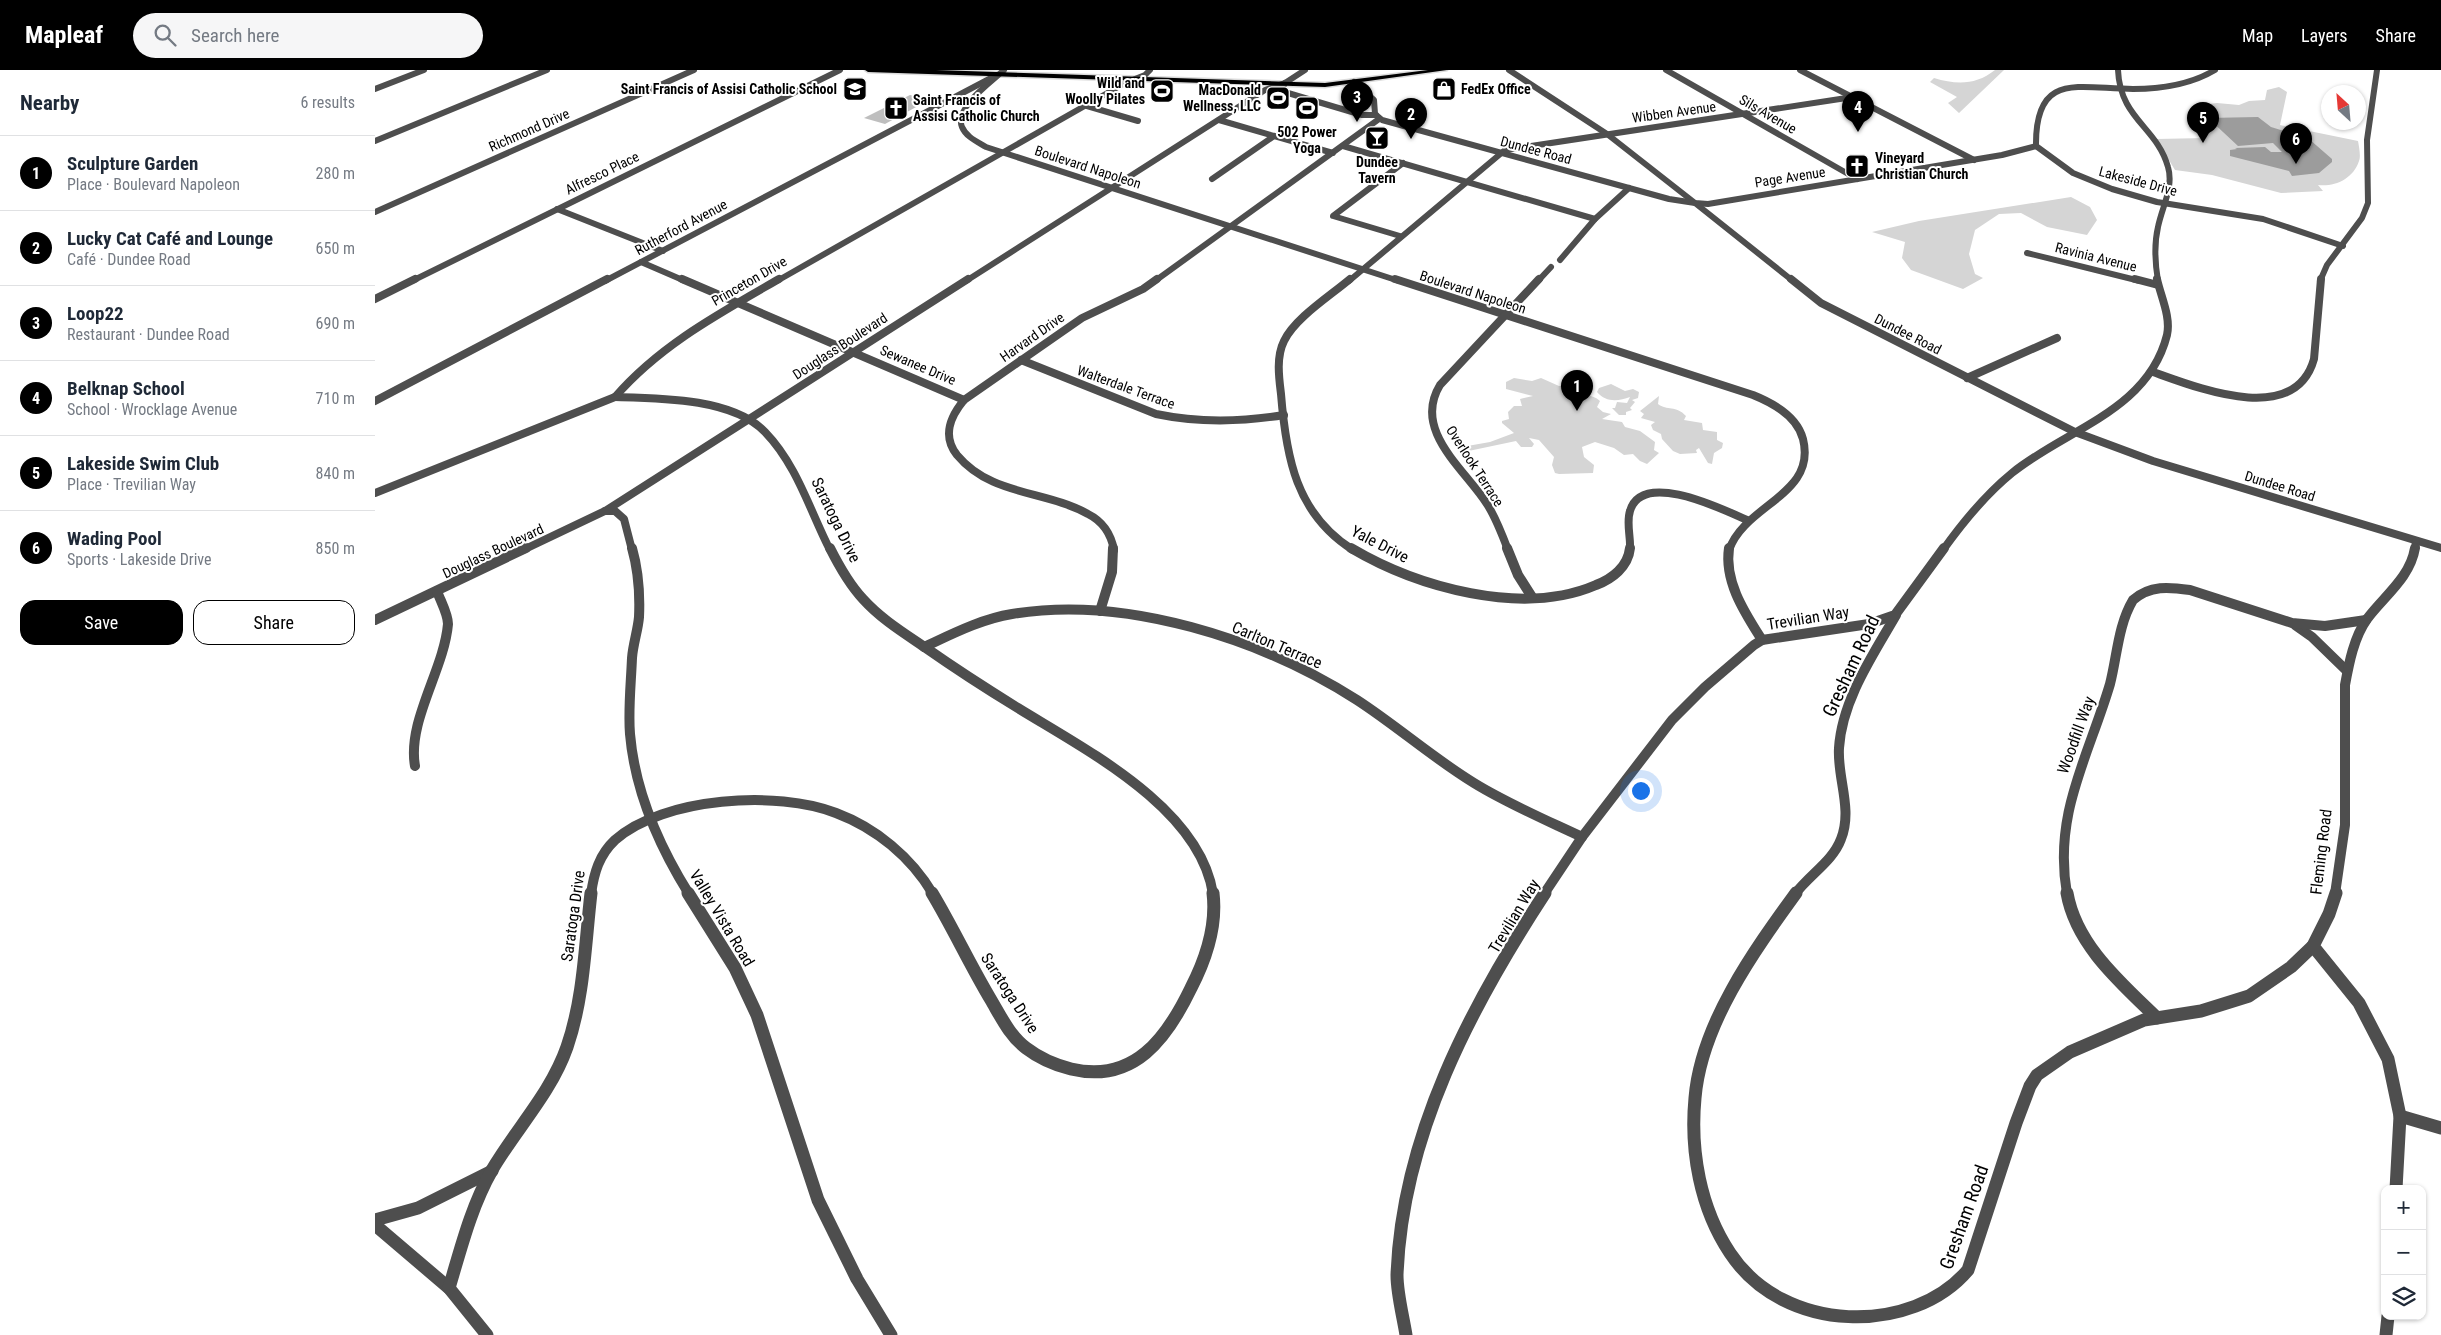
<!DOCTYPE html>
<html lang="en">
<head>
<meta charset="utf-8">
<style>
	body { margin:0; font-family:"Roboto Condensed",sans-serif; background:#f6f6f7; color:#1f2937 }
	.controls { position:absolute; right:15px; bottom:15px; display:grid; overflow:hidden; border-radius:10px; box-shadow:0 1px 4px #0004 }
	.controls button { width:45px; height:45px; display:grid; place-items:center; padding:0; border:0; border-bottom:1px solid #e0e1e3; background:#fff; color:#1f2937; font:25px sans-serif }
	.compass { position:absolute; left:1946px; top:15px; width:45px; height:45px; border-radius:50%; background:#fff; box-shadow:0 1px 4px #0004; rotate:334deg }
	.you { position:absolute; left:1265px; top:720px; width:18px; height:18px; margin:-12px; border:4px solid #fff; border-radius:50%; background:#1a73e8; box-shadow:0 0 0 8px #1a73e833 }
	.badge { display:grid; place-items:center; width:32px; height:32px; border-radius:50%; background:#000; color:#fff; font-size:16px; font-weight:700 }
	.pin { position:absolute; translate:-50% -41px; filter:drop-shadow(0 1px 2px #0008) }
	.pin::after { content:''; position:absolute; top:26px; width:18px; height:15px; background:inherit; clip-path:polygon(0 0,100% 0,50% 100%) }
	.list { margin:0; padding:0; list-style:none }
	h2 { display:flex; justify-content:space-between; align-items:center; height:65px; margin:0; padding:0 20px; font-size:21px }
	h2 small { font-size:16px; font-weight:400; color:#747a83 }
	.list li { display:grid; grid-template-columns:32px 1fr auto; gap:15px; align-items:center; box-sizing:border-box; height:75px; padding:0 20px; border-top:1px solid #e0e1e3 }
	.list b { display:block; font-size:19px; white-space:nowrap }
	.list p { margin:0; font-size:16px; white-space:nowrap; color:#747a83 }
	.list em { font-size:16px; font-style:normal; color:#747a83 }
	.actions { display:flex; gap:10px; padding:15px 20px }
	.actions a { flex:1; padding:11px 0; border:1px solid #000; border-radius:15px; text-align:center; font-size:18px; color:#000 }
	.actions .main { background:#000; color:#fff }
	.icon { flex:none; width:28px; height:28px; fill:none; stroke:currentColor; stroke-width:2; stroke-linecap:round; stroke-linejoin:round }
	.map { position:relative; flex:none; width:2066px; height:1265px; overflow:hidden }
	header { display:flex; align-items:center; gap:30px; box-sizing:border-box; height:70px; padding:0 25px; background:#000; color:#fff }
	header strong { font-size:24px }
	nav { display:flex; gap:28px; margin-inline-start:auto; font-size:18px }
	.search { width:350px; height:45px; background:#f6f6f7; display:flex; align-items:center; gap:12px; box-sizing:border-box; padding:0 18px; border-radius:28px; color:#747a83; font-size:19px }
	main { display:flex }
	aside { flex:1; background:#fff }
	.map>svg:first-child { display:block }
	.green { fill:#d5d5d5 }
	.water { fill:#9c9c9c }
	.building { fill:#bebebe }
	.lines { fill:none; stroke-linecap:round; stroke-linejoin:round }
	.primary-casing { stroke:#dbdbdb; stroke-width:3 }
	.minor-far3 { stroke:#4e4e4e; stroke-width:6 }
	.minor-far2 { stroke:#4e4e4e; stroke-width:8 }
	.minor-far1 { stroke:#4e4e4e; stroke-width:10 }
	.minor { stroke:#4e4e4e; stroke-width:13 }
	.primary { fill:#000; fill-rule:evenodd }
	.labels { text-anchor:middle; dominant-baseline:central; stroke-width:4; stroke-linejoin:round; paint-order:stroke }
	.far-poi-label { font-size:14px; font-weight:bold; fill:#000; stroke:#fff; text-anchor:end }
	.far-street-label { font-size:14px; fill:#000; stroke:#fff }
	.street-label { font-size:16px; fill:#000; stroke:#fff }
	.near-street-label { font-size:19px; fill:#000; stroke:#fff }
</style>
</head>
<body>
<header>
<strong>Mapleaf</strong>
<div class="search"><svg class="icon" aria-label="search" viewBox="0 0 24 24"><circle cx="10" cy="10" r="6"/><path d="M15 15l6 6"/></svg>Search here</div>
<nav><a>Map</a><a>Layers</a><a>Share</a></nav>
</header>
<main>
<aside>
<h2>Nearby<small>6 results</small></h2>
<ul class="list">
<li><span class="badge">1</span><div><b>Sculpture Garden</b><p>Place · Boulevard Napoleon</p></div><em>280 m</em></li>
<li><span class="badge">2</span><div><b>Lucky Cat Café and Lounge</b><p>Café · Dundee Road</p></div><em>650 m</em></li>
<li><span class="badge">3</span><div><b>Loop22</b><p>Restaurant · Dundee Road</p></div><em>690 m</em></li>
<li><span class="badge">4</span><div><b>Belknap School</b><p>School · Wrocklage Avenue</p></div><em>710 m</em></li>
<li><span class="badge">5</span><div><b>Lakeside Swim Club</b><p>Place · Trevilian Way</p></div><em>840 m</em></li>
<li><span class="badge">6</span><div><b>Wading Pool</b><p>Sports · Lakeside Drive</p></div><em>850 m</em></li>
</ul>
<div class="actions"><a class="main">Save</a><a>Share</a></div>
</aside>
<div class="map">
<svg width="2066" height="1265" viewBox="0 0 2066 1265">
	<rect width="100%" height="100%" fill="#fff"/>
	<!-- green -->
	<g class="green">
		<path d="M1620,0H1629L1584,43L1573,33L1582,27L1555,12L1559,8C1582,15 1601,15 1620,0Z"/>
		<path d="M1904,17L1912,22L1905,55L1983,71C1984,77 1986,86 1984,91C1978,109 1960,117 1943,115L1948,121L1906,123L1837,105L1800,100L1781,69L1831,68L1817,43V36L1842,33L1864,35L1874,31L1890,30L1892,20Z"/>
		<path d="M1696,127L1715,137L1722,150L1712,165L1672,157L1646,143L1624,144L1600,160L1594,184L1600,204L1608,208L1588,219L1536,200L1527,188L1530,172L1497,162L1544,151Z"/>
		<path d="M1139,308L1157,311L1166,308L1184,316L1201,315C1205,330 1216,322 1225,331L1222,337L1228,342L1236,344L1227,349L1247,352L1250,357L1265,361L1280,372L1279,380L1284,383L1272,394L1265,391L1258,384L1249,385L1239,378L1220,372L1207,377L1209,387L1219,395L1218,403L1184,404L1180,403L1177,395L1179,387L1164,370L1154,368L1159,374L1157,377H1146L1141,371L1084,383L1081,378L1115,372L1139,363L1127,353V351L1134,349L1133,342L1139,336H1147L1145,329L1158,326L1131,319V312Z"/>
		<path d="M1236,314L1250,321L1258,319L1264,322L1263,328L1257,330L1260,332L1255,338L1257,340L1251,342V345H1244L1237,338H1240L1242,332L1252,333L1255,327C1244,331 1231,333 1222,322L1224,318Z"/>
		<path d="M1284,326L1283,334C1292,341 1301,335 1311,346L1309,350L1327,353L1328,360L1342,362V370L1348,373L1347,378L1339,383L1337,394L1333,393L1324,378L1321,380L1322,383L1305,384L1298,381L1287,369L1286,364L1278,360L1276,355L1280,352L1266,348L1269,344L1265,341Z"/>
	</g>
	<!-- water -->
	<path class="water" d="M1883,47L1896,57L1934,69L1957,89V92L1944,103L1917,106L1914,101L1855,86V80L1862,79L1860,78L1890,77L1896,82H1907L1898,73L1863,76L1833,48Z"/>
	<!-- building -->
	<path class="building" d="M535,25L554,30L510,54L489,48Z"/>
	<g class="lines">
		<!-- primary casing -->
		<g class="primary-casing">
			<path id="primary" d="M490,0H561L950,13L1053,0H1072L950,17L493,2Z"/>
		</g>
		<!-- minor-far3 -->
		<g class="minor-far3">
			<path d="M629,0C616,12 579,38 587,57C591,67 603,72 611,77L1024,211"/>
			<path d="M1134,0L1232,64L1320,133L1333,134L1627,85L1661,76"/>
			<path d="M1291,0L1482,109"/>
			<path d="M1425,0L1599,90"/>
			<path d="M1743,0C1745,49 1782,57 1793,97C1799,117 1787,137 1783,157C1779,174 1780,193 1783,211"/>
			<path d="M1840,0C1815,15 1787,19 1758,19C1705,19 1660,0 1661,76L1698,103L1737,119L1782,132L1888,149L1968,176"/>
			<path d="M979,12L999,30L1000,44L1007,50L1294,129L1320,133L1418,211"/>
			<path d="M910,13L907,19L913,23L987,45H1001"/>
			<path d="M0,19L49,0"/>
			<path d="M712,36L763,51"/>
			<path d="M844,50L958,83"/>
			<path d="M0,71L172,0"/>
			<path d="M968,76L1220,149"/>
			<path d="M837,109L899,66"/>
			<path d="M182,139L288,181"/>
			<path d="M0,142L319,0"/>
			<path d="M1025,166L958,146L1028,93"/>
			<path d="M1652,183L1765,211"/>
			<path d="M1185,190L1220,149L1254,118"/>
			<path d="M266,192L310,211"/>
			<path d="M37,211L465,0"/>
			<path d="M230,211L616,8"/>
			<path d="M402,211L750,13L770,5L775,0"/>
			<path d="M591,211L890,20L910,13L930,0"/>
			<path d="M780,211L1004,49"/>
			<path d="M974,211L1130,80L1478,27"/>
			<path d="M1163,211L1176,197"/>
			<path d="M1945,211L1952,195L1987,148L1993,133L1992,70L2002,0"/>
		</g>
		<!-- minor-far2 -->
		<g class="minor-far2">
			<path d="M307,209L589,330"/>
			<path d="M975,209C955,226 920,248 909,271C901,287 904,308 906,324C911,387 921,444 978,480"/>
			<path d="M1020,209L1378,325C1398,333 1422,346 1428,369C1442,425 1370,434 1354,480"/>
			<path d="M1416,209L1446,233L1700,362L1778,391L2066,478"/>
			<path d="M1760,209L1783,215"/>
			<path d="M0,229L40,209"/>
			<path d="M646,290L781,344C824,353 866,352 909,345"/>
			<path d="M1778,302C1823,318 1920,357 1939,289L1946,209"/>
			<path d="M1592,308L1682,268"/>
			<path d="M240,327C284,328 358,328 390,362C422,395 435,441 455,480"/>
			<path d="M0,331L232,209"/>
			<path d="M0,423L240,327C285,275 345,243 404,209"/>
			<path d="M230,441H240L249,449L257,480"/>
			<path d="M148,480L230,441L593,209"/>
			<path d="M739,480C736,464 727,451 713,444C670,420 616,426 582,385C567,366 575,347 589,330L707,248L768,219L782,209"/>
			<path d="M1133,480C1127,464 1121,448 1112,434C1090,399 1037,361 1065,315L1164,209"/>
			<path d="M1255,480C1256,467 1251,453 1255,441C1267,399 1349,440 1372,450"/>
			<path d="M1568,480C1588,452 1610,425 1637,403C1691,359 1773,341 1792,265C1796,247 1786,227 1782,209"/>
			<path d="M2040,480L2041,471"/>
		</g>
		<!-- minor-far1 -->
		<g class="minor-far1">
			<path d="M257,478C263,499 265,525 264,547C263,560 258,574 257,588C256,613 253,640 255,664C260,722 284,776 314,824"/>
			<path d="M455,478C464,496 474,514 488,529C506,549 529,563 551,578C581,599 612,619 643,638C711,680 825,738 838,824"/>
			<path d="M976,478C1042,517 1147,547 1221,515C1237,509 1253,497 1255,478"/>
			<path d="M1132,478L1143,505L1157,527"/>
			<path d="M1354,478C1349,512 1370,543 1387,570"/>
			<path d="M725,541L737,502L738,478"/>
			<path d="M0,550L151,478"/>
			<path d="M1920,555L1937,567L1972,601"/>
			<path d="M549,577C577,564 606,549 637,544C750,525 887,569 982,630C1022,656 1058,688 1099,713C1133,734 1171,750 1207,767"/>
			<path d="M40,696C32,651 69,600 73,554C73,544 65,530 62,521"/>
			<path d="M216,824C219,803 224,785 240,770C288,727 403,720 461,743C501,758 536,787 558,824"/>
			<path d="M1169,824L1207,767L1297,650L1330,617L1379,575L1387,570L1494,554L1520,545L1569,478"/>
			<path d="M1420,824C1434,805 1458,791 1466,769C1478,739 1462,708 1464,678C1467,630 1498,585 1521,545"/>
			<path d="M1692,824C1678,744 1713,688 1735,614C1742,587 1743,555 1758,530C1775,515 1794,517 1815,520L1917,553L1950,556L1991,550"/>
			<path d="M1960,824L1970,755V615C1974,593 1979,567 1992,549C2009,526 2035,508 2040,478"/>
		</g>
		<!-- minor -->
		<g class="minor">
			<path d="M313,823L360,898L382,945L443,1130L482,1209L516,1265"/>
			<path d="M557,823C578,858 595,895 616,930C626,947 635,966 651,978C664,988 680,995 696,999C759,1014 792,968 816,918C831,889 842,856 838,823"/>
			<path d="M1421,823C1379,881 1326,954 1320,1028C1315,1081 1325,1138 1355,1183C1409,1265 1538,1265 1593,1200L1641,1053L1655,1016L1662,1005L1695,982L1769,950L1826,941L1874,926L1916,897L1938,876"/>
			<path d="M1692,823C1701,875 1746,913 1782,948"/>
			<path d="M1961,823L1954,844L1938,876L1984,933L2013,989L2025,1046L2021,1119"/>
			<path d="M2025,1046L2066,1058"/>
			<path d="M0,1150L43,1138L117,1101"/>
			<path d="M0,1155L74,1218L112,1265"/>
			<path d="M74,1218C86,1178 96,1137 117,1100C141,1059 176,1023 192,977C209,928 210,874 216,823"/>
			<path d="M1031,1265C1028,1246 1022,1224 1022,1205C1027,1066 1096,936 1170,823"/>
			<path d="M2011,1265L2013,1246"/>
		</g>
		<!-- primary -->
		<use href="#primary" class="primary"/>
	</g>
	<!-- icons -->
	<defs>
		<g id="school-square" transform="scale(1.25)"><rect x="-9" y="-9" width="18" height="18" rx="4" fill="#000" stroke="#fff"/><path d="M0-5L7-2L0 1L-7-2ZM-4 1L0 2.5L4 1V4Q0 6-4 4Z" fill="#fff"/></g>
		<g id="shop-square" transform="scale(1.25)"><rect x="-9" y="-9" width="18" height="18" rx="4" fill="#000" stroke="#fff"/><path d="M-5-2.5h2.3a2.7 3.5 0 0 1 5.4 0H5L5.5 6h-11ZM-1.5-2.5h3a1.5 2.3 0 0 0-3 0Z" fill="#fff"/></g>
		<g id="stadium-square" transform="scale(1.25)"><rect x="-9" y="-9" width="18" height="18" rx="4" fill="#000" stroke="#fff"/><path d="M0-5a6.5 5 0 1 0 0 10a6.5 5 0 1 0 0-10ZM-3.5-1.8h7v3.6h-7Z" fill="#fff"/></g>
		<g id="church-square" transform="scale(1.25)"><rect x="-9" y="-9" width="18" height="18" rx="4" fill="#000" stroke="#fff"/><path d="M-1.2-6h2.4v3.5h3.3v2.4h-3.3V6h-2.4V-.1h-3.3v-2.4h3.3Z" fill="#fff"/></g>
		<g id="bar-square" transform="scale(1.25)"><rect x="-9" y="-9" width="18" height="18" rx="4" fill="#000" stroke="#fff"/><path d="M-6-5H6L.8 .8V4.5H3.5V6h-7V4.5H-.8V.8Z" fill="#fff"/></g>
	</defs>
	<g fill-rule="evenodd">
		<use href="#school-square" x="480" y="19"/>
		<use href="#shop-square" x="1069" y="19"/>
		<use href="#stadium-square" x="787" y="21"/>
		<use href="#stadium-square" x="903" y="28"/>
		<use href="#church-square" x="521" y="38"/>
		<use href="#stadium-square" x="932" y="38"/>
		<use href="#bar-square" x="1002" y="68"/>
		<use href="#church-square" x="1482" y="96"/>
	</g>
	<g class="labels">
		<!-- far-poi labels -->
		<g class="far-poi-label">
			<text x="770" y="13">Wild and<tspan x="770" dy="16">Woolly Pilates</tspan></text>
			<text x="462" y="19">Saint Francis of Assisi Catholic School</text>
			<text x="1086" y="19" text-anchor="start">FedEx Office</text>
			<text x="886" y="20">MacDonald<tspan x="886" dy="16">Wellness, LLC</tspan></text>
			<text x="538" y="30" text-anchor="start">Saint Francis of<tspan x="538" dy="16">Assisi Catholic Church</tspan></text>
			<text x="932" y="62" text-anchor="middle">502 Power<tspan x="932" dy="16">Yoga</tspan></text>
			<text x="1500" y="88" text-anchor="start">Vineyard<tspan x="1500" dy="16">Christian Church</tspan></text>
			<text x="1002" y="92" text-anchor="middle">Dundee<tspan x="1002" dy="16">Tavern</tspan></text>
		</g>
		<!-- far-street labels -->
		<g class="far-street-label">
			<text transform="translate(1299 42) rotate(-8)">Wibben Avenue</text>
			<text transform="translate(1393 44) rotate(30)">Sils Avenue</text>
			<text transform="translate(154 60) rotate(-24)">Richmond Drive</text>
			<text transform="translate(1161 80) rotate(15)">Dundee Road</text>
			<text transform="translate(713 97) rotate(18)">Boulevard Napoleon</text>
			<text transform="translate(227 103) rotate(-26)">Alfresco Place</text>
			<text transform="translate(1415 107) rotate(-9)">Page Avenue</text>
			<text transform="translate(1763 111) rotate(15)">Lakeside Drive</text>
			<text transform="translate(306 157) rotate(-28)">Rutherford Avenue</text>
			<text transform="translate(1721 187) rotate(14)">Ravinia Avenue</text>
			<text transform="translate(374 211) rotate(-30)">Princeton Drive</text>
			<text transform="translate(1098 222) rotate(18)">Boulevard Napoleon</text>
			<text transform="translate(1533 264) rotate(27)">Dundee Road</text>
			<text transform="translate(657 267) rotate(-35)">Harvard Drive</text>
			<text transform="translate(465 276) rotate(-33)">Douglass Boulevard</text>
			<text transform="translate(543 295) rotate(23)">Sewanee Drive</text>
			<text transform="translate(751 317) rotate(20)">Walterdale Terrace</text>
			<text transform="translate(1100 396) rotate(57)">Overlook Terrace</text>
			<text transform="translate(1905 416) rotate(17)">Dundee Road</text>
			<text transform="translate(118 481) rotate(-25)">Douglass Boulevard</text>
		</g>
		<!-- street labels -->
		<g class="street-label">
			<text transform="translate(461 450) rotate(64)">Saratoga Drive</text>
			<text transform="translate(1005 474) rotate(27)">Yale Drive</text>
			<text transform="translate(1433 548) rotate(-9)">Trevilian Way</text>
			<text transform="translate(902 575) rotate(23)">Carlton Terrace</text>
			<text transform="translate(1701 665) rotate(-70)">Woodfill Way</text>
			<text transform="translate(1946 782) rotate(-83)">Fleming Road</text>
			<text transform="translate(198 846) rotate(-82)">Saratoga Drive</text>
			<text transform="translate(1139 846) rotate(-59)">Trevilian Way</text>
			<text transform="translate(347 848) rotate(59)">Valley Vista Road</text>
			<text transform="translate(635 923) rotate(57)">Saratoga Drive</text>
		</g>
		<!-- near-street labels -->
		<g class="near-street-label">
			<text transform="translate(1476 596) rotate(-65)">Gresham Road</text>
			<text transform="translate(1589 1147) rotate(-70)">Gresham Road</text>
		</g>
	</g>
</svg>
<div class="controls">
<button>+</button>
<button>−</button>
<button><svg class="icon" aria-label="layers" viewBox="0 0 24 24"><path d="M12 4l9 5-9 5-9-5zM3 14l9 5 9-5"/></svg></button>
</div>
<svg class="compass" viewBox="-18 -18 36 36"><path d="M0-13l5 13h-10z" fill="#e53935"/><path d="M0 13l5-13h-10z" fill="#747a83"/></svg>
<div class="you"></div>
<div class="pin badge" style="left:1202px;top:341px">1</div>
<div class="pin badge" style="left:1036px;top:69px">2</div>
<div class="pin badge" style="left:982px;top:52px">3</div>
<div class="pin badge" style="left:1483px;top:62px">4</div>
<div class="pin badge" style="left:1828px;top:73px">5</div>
<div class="pin badge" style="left:1921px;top:94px">6</div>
</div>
</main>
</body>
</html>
